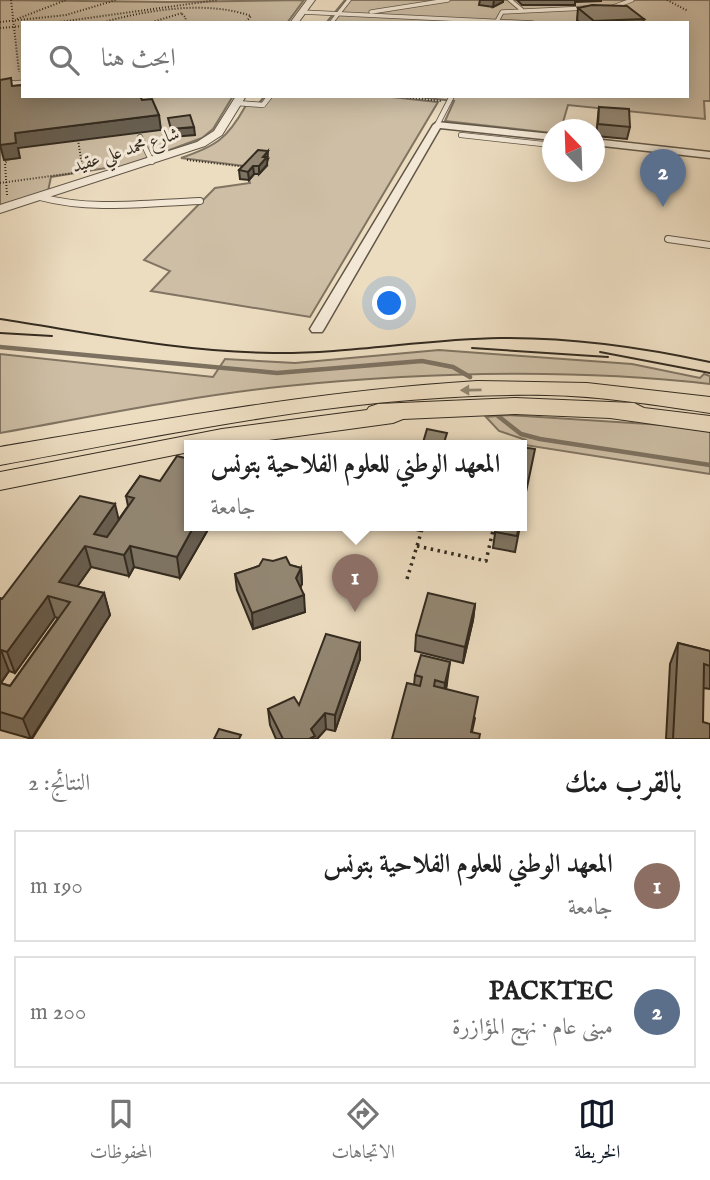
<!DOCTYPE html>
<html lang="ar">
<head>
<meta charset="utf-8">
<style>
	body { margin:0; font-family:"IM FELL English",Amiri,serif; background:#f6f6f6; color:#222; direction:rtl }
	.compass { position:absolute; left:542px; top:119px; width:63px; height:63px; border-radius:50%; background:#fff; box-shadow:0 4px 18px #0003; rotate:337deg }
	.you { position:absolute; left:390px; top:304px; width:24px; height:24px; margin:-18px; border:5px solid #fff; border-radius:50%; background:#1a73e8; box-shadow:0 0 0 10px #1a73e833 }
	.badge { display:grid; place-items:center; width:46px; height:46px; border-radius:50%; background:#111827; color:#fff; font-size:23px; font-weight:700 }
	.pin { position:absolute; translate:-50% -58px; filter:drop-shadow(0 2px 4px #0008) }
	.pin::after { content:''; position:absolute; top:37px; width:24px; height:21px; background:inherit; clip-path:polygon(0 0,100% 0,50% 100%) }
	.popup { position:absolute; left:184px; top:440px; width:343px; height:91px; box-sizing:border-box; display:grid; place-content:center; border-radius:0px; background:#fff; filter:drop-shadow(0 2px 5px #0005); font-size:23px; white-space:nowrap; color:#767676 }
	.popup b { font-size:26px; color:#222 }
	.popup::after { content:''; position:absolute; left:50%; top:100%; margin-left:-14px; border:14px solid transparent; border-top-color:#fff }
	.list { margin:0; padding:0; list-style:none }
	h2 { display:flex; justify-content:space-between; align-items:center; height:91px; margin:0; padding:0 28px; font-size:30px }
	h2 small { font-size:23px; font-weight:400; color:#767676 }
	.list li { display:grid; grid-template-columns:46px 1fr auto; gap:21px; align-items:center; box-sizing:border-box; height:112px; margin:0 14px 14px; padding:0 14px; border:2px solid #e0e0e0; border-radius:0px }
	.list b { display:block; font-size:26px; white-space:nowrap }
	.list p { margin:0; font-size:23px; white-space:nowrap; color:#767676 }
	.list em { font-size:23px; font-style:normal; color:#767676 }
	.icon { flex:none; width:38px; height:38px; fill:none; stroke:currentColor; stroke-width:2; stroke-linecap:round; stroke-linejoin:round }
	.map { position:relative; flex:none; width:710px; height:739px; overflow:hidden; direction:ltr }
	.search { position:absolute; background:#fff; box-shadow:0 4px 18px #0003; left:21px; right:21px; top:21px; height:77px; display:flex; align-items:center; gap:18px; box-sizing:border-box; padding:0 24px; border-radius:0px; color:#767676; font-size:26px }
	.sheet { height:343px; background:#fff }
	nav { display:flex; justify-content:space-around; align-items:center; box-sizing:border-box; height:98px; border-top:2px solid #e0e0e0; background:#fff; font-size:19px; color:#767676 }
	nav a { display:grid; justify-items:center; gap:4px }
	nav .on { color:#111827 }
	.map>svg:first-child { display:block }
	.green { fill:#cdbea5; stroke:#807462; stroke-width:2 }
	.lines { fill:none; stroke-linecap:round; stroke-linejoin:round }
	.stream { stroke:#7c7160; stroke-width:4.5 }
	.service-far2-casing { stroke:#615748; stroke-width:5 }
	.service-far1-casing { stroke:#615748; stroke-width:6 }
	.service-casing { stroke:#615748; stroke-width:8 }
	.minor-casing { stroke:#615748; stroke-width:3 }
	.tertiary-casing { stroke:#615748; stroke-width:2 }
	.trunk-casing { stroke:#332b20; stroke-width:2 }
	.path-far1 { stroke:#332b20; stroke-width:2; stroke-dasharray:1 2; stroke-linecap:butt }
	.path { stroke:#332b20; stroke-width:3.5; stroke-dasharray:2.5 4.5; stroke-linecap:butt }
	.service-far2 { stroke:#f3e8d6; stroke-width:3.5 }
	.service-far1 { stroke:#f3e8d6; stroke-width:4.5 }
	.service { stroke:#f3e8d6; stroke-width:6 }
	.minor { fill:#f3e8d6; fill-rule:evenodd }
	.tertiary { fill:#f3e8d6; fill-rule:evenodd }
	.trunk { fill:#ecdcc0; fill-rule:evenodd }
	.tram { stroke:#332b20; stroke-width:2 }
	.wall { fill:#7e7463; stroke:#332b20; stroke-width:2; fill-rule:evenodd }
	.shaded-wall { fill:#675e50; stroke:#332b20; stroke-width:2 }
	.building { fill:#938773; stroke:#332b20; stroke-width:2 }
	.oneway { fill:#908470 }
	.labels { text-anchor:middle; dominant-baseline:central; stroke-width:6; stroke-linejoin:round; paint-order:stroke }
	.far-street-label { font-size:18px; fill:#332b20; stroke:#f3e8d6 }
</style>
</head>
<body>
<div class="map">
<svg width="710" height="739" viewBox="0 0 710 739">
	<rect width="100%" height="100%" fill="#ecdcc0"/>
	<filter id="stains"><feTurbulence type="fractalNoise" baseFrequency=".00286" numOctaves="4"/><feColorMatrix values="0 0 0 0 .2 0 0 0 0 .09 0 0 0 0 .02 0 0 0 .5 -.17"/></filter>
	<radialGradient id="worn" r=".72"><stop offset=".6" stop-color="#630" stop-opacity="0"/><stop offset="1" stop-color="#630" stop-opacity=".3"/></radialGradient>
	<!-- green -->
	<g class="green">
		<path d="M0,0L168,2L304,0L287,23H23V96L16,100L0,94Z"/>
		<path d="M345,0H710V101H704L705,119L568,105L561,129L552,130V133L445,121L454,101L410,96H687V23H326Z"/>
		<path d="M136,96H233L213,129L202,138L115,170L106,168L51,177L48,191L0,205V105L5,160L19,158L18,148Z"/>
		<path d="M265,96H382L438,102L310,317L151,291L170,271L144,260L215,188L250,183L249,180L254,174H259L267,166L263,165L268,160L252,167L181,158C216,146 227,139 245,107L244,102L259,103Z"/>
		<path d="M439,350L632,364L700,378L704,374L710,376V384C569,368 428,372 287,386C191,396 95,416 0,433V354L213,377L225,359L295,363Z"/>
		<path d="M508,415L710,428V474L525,445L526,440L499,431L486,417Z"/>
	</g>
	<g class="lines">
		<!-- stream -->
		<g class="stream">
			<path d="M0,347L277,373L422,361L453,367L470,377"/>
			<path d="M498,416L521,434L540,439L710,465"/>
		</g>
		<!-- service-far2 casing -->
		<g class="service-far2-casing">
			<g id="service-far2">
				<path d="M510,0L522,10"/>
				<path d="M613,7L632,0"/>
				<path d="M302,12L533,23"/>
				<path d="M371,12L448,0"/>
				<path d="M331,23L349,0"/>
				<path d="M496,23L502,12L587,8"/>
				<path d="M0,85L23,82"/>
			</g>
		</g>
		<!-- service-far1 casing -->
		<g class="service-far1-casing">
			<g id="service-far1">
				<path d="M0,85L13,83"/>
				<path d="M237,103L263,105L270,96"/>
				<path d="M437,125L452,96"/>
				<path d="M461,135L552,145"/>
				<path d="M140,137L152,162"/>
			</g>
		</g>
		<!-- service casing -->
		<g class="service-casing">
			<g id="service">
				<path d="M40,197C92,211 147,203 200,201"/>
				<path d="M668,239L710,245"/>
			</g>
		</g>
		<!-- minor casing -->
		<g class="minor-casing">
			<g id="minor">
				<path d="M437,122L552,134V140L440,128L324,329L322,332H312L310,329L433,125Z"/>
				<path d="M594,139L710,152V158L594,145Z"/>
			</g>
		</g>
		<!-- tertiary casing -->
		<g class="tertiary-casing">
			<g id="tertiary">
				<path d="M307,0H315L298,23H290Z"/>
				<path d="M236,96H246L222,135L205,146L0,213V205L197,142L214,131Z"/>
			</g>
		</g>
		<!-- trunk casing -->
		<g class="trunk-casing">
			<g id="trunk">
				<path d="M477,381L587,383L710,397V413C656,405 601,396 547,395C362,392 181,432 0,465V447C159,420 316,391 477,381Z"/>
				<path d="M515,398L634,403L644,408L710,416V432L610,418L515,414L403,419L393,423L224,446H189V452L0,490V472L222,429L367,410L369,407L378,404Z"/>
			</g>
		</g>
		<!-- path-far1 -->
		<g class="path-far1">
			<path d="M11,0L19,72"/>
			<path d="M667,0L688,11"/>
			<path d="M182,14L186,18L184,23"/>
			<path d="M17,19L66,0"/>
			<path d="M0,22L66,15L116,0"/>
			<path d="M52,23L218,0"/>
			<path d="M101,23C145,10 207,0 251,16L245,23"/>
			<path d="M149,23L182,13"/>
			<path d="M0,28L23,26"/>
			<path d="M395,96L441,101"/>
			<path d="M78,140L83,171"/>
			<path d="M187,160L246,167"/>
			<path d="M0,183L73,173"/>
			<path d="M7,195L5,163L8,160"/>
		</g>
		<!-- path -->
		<g class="path">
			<path d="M417,546L486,561L494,526"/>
			<path d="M407,579L423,526"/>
		</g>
		<!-- service-far2 -->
		<use href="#service-far2" class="service-far2"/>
		<!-- service-far1 -->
		<use href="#service-far1" class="service-far1"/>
		<!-- service -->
		<use href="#service" class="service"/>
		<!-- minor -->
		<use href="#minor" class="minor"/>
		<!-- tertiary -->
		<use href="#tertiary" class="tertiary"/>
		<!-- trunk -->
		<use href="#trunk" class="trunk"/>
		<!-- tram -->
		<g class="tram">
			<path d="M0,319C91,333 181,352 273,353C349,354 424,339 500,338C571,337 641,347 710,362"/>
			<path d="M0,333L52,336"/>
			<path d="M472,348L608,357"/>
			<path d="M600,352L710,373"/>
		</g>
	</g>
	<!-- wall -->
	<g class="wall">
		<path d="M480,0H503V2L493,7L479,5Z"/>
		<path d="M517,0H601V1L575,2V5H522Z"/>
		<path d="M578,8L644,19L643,23H580L577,20Z"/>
		<path d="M599,107L630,127L627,139L596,136Z"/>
		<path d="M268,159L267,161V165L259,174H254L249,180L240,179L239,170Z"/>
		<path d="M140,476L189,526H210L180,578L134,567L129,576L91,567L77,587L104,593L110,615L32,739L0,730V598L2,599L119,519L128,506L126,496ZM55,617L58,618L10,686L1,683L9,671L15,673Z"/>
		<path d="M399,526H421L420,531Z"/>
		<path d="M496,526H520L515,552L493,548Z"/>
		<path d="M290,565L301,568L302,584L300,587L305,612L253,629L237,590L235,574L259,566Z"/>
		<path d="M475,604L473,620L463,663L415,651L416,635Z"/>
		<path d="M360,643V659L335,731L326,729L317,739H276L270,725L268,709L299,705Z"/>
		<path d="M678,643L710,651V689L703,688V722L710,739H666L670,664Z"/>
		<path d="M415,675L447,683L446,689L475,718L472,732L414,685Z"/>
	</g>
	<!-- shaded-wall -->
	<g class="shaded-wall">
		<path d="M494,0H503V2L493,7Z"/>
		<path d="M159,115L161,130L18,148L20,158L4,160L0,145L15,133Z"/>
		<path d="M194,127L195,135L172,137L171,129Z"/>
		<path d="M268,151L267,165L259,174V166L263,157Z"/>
		<path d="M253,166L254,174L249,180L248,172Z"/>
		<path d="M115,504L120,525L103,550L94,534Z"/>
		<path d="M194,526H210L180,578L177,557Z"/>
		<path d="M85,546L91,567L67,601L59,582Z"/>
		<path d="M130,546L134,567L129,576L124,555Z"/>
		<path d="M301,568L302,584L297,595L296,578Z"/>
		<path d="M104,593L110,615L31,739L23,719Z"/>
		<path d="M304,595L305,612L253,629L252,613Z"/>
		<path d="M48,596L55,617L15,673L7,652Z"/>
		<path d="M475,604L473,620L463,663L465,647Z"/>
		<path d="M360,643V659L335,731V715Z"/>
		<path d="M1,650L9,671L0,684V651Z"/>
		<path d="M450,662L447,683L443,704L445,683Z"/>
		<path d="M325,713L326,729L317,739H309L311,729Z"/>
	</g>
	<!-- building -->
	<g class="building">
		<path d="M592,5L627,6L644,19L594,21L578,8Z"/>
		<path d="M11,78L12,86L23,85V96H140L142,100L152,99L159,115L15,133L16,143L0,145V80Z"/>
		<path d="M599,107L629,109L630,127L598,124Z"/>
		<path d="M190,115L194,127L171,129L168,118Z"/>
		<path d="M258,150L268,151L263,157H267L259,166H253L248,172L239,170Z"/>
		<path d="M427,429L447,433L443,446H422Z"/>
		<path d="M521,447L535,449L521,516Z"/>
		<path d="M177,456L189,459V526H194L177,557L130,546L124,555L85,546L59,582L104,593L23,719L0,712V683L10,686L70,602L48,596L7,652L1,650L0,651V598L2,599L80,496L115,504L94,534L107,537L134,498L126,496L140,476L160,481Z"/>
		<path d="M496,526H519L517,536L495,532Z"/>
		<path d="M286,557L290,565L301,568L296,578L304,595L252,613L235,574L259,566L263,559L273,561Z"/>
		<path d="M428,593L475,604L465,647L416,635Z"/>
		<path d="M326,634L360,643L335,715L325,713L311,729L315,736L309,739H283L268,709L294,697L299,705Z"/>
		<path d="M678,643L710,651V666L704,664L703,722L710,724V739H673Z"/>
		<path d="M421,655L450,662L445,683L435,680L434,686L478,697L471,732L480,734L479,739H392L407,683L420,686L422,677L415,675Z"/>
		<path d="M219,729L241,735L239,739H214Z"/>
	</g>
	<!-- one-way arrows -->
	<defs><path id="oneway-solid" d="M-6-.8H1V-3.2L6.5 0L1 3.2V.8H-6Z" transform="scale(1.75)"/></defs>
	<use class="oneway" href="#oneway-solid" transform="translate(471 390) rotate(179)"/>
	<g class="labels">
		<!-- far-street labels -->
		<g class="far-street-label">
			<text transform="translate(126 151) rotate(-18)">شارع محمد علي عقيد</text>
		</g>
	</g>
	<rect width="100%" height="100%" filter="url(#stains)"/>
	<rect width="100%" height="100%" fill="url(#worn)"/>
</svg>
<svg class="compass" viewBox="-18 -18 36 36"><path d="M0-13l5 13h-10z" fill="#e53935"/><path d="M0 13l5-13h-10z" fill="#767676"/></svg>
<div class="you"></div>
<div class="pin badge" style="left:355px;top:612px;background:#8d6e63">1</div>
<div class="popup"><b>المعهد الوطني للعلوم الفلاحية بتونس</b>جامعة</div>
<div class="pin badge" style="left:663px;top:207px;background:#5c6f8a">2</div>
<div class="search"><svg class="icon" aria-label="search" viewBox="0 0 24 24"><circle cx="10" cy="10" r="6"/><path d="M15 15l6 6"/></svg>ابحث هنا</div>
</div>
<section class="sheet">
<h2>بالقرب منك<small>النتائج: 2</small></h2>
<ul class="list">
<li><span class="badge" style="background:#8d6e63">1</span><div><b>المعهد الوطني للعلوم الفلاحية بتونس</b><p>جامعة</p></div><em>190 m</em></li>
<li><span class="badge" style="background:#5c6f8a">2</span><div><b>PACKTEC</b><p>مبنى عام · نهج المؤازرة</p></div><em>200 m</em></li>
</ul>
</section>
<nav>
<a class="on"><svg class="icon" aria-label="map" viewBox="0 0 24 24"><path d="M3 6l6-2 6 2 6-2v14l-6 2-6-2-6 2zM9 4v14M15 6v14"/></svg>الخريطة</a>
<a><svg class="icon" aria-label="directions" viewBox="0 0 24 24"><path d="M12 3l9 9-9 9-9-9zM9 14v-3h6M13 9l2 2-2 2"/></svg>الاتجاهات</a>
<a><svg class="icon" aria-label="saved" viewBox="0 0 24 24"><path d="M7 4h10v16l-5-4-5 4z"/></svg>المحفوظات</a>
</nav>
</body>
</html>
